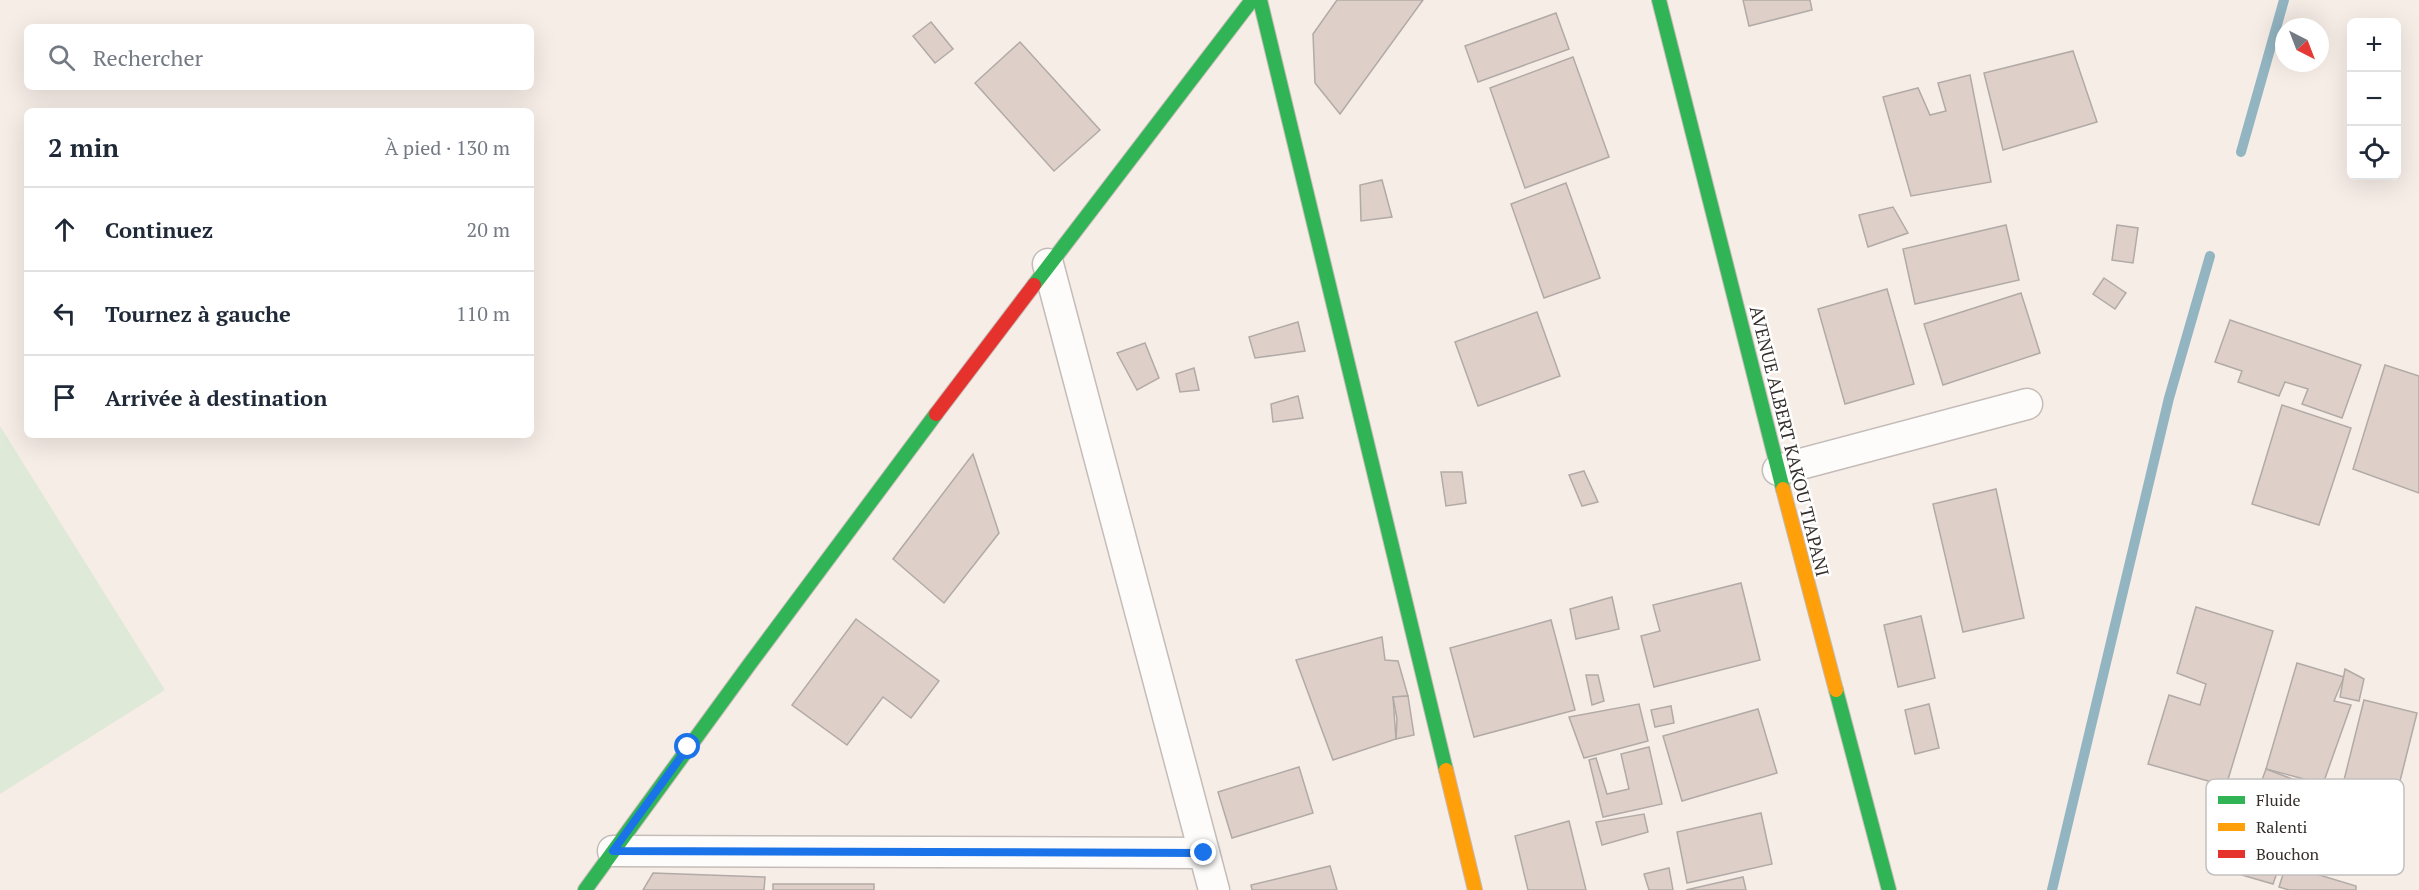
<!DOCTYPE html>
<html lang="fr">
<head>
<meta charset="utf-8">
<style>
	body { margin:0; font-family:"PT Serif",serif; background:#f6f6f7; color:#1f2937 }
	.controls { position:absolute; right:18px; top:18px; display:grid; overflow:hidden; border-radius:9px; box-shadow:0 6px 24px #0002 }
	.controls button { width:54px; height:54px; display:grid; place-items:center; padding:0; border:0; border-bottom:2px solid #e0e1e3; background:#fff; color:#1f2937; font:30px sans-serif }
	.compass { position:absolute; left:2275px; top:18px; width:54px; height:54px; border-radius:50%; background:#fff; box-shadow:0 6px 24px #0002; rotate:138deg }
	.stop { position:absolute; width:18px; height:18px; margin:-14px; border:4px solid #1a73e8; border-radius:50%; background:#fff }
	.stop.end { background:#1a73e8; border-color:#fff; box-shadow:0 2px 6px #0008 }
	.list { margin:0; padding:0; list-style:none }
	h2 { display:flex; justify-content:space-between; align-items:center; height:78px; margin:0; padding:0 24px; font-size:26px }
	h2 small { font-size:20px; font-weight:400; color:#747a83 }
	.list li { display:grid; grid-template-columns:39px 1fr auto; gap:18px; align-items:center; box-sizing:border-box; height:84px; padding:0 24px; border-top:2px solid #e0e1e3 }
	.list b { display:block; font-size:22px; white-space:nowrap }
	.list em { font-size:20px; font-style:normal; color:#747a83 }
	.icon { flex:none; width:33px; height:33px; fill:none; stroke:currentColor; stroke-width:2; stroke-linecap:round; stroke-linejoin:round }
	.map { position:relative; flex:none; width:2419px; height:890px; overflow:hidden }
	.search { position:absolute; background:#fff; box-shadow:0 6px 24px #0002; left:24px; top:24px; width:510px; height:66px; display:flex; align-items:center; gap:15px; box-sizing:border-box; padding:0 21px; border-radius:9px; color:#747a83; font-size:22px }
	.panel { position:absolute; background:#fff; box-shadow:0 6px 24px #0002; left:24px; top:108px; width:510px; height:330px; border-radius:9px }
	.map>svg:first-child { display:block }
	.green { fill:#dfe9d7 }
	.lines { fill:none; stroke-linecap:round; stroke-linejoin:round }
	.stream { stroke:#93b5c2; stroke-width:10 }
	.building { fill:#ded0c9; stroke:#b2aaa7; stroke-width:1.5 }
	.street-casing { stroke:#c4bcb8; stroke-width:33 }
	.fast-casing { stroke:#c4bcb8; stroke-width:16 }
	.slow-casing { stroke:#c4bcb8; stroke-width:16 }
	.jam-casing { stroke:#c4bcb8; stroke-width:16 }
	.street { stroke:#fefcfb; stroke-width:30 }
	.fast { stroke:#30b455; stroke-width:14 }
	.slow { stroke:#ff9f0a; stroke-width:14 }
	.jam { stroke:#e5322d; stroke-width:14 }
	.route { stroke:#1a73e8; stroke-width:8 }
	.labels { text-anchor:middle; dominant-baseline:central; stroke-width:5; stroke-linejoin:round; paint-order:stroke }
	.street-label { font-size:18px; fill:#352e2b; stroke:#fff }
	.key { fill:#fff; stroke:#c2c0bf; stroke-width:1.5 }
	.key-label { font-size:16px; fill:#352e2b }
</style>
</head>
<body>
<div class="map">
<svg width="2419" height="890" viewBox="0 0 2419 890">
	<rect width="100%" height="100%" fill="#f7ede7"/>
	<!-- green -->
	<path class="green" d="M0,426L165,690L0,794Z"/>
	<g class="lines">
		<!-- stream -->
		<g class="stream">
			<path d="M2241,152L2284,0"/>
			<path d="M2052,890L2169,398L2210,256"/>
		</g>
	</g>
	<!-- building -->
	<g class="building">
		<path d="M1337,0H1423L1340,114L1315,83L1313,34Z"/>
		<path d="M1743,0H1810L1812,10L1749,26Z"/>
		<path d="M1556,13L1569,49L1478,82L1465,46Z"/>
		<path d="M931,22L953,49L935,63L913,36Z"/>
		<path d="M1020,42L1100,130L1054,171L975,83Z"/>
		<path d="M2073,51L2097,122L2003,150L1984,73Z"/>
		<path d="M1573,57L1609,157L1525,188L1490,88Z"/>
		<path d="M1970,75L1991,182L1911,196L1883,97L1918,88L1930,115L1946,111L1938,83Z"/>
		<path d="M1382,180L1392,217L1361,221L1360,185Z"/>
		<path d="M1566,183L1600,278L1544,298L1511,204Z"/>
		<path d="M1893,207L1908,233L1868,247L1859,215Z"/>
		<path d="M2006,225L2019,280L1915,304L1903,249Z"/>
		<path d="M2117,225L2138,228L2133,263L2112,260Z"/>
		<path d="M2104,278L2126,293L2115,309L2093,294Z"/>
		<path d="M1887,289L1914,384L1845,404L1818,309Z"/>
		<path d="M2021,293L2040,353L1943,385L1924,324Z"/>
		<path d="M1537,312L1560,376L1478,406L1455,342Z"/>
		<path d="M2230,320L2361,365L2342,418L2302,404L2308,389L2285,382L2279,396L2238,382L2242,371L2215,362Z"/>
		<path d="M1298,322L1305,351L1255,358L1249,337Z"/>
		<path d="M1145,343L1159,378L1137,390L1117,353Z"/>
		<path d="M2385,365L2419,376V493L2353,469Z"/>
		<path d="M1194,368L1199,390L1180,392L1176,374Z"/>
		<path d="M1298,396L1303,418L1273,422L1271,404Z"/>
		<path d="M2282,405L2351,428L2319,525L2252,504Z"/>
		<path d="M973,454L999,533L944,603L893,559Z"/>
		<path d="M1584,471L1598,502L1582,506L1569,475Z"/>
		<path d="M1441,472H1462L1466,503L1446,506Z"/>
		<path d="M1996,489L2024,618L1963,632L1933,504Z"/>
		<path d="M1741,583L1760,660L1654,687L1641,636L1660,631L1653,605Z"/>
		<path d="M1612,597L1619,629L1576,639L1570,609Z"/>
		<path d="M2196,607L2273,631L2226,786L2148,764L2169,695L2200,705L2206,684L2177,673Z"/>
		<path d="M1921,616L1935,678L1898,687L1884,625Z"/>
		<path d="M856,619L939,681L911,718L883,697L847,745L792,705Z"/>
		<path d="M1551,620L1575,710L1474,737L1450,648Z"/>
		<path d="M1382,637L1385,660L1398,661L1408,696L1393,697L1396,739L1333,760L1296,660Z"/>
		<path d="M2297,663L2344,677L2334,701L2351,705L2323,784L2266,769Z"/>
		<path d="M2345,669L2364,679L2359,701L2340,697Z"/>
		<path d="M1586,675H1598L1604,701L1592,705Z"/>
		<path d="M1408,696L1414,735L1396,739L1397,719L1393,697Z"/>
		<path d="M2364,700L2417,713L2393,809L2340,796Z"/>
		<path d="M1639,704L1648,741L1584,758L1569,717Z"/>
		<path d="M1929,704L1939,748L1915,754L1905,710Z"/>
		<path d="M1671,706L1674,723L1655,727L1651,710Z"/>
		<path d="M1758,709L1777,773L1682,801L1663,736Z"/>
		<path d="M1649,747L1662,804L1603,817L1589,760L1596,758L1607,794L1629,789L1621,754Z"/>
		<path d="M1299,767L1313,813L1232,838L1218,792Z"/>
		<path d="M2266,769L2308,785L2273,884L2228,871L2237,838L2246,840L2251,816L2244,811L2251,791H2258Z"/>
		<path d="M1761,813L1772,864L1687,883L1677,832Z"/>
		<path d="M1644,814L1648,832L1602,845L1596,822Z"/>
		<path d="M1569,821L1586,890H1528L1515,836Z"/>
		<path d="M2286,865L2356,886V890H2289L2279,887Z"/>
		<path d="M1330,866L1337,890H1252L1251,885Z"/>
		<path d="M1669,868L1673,890H1649L1644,874Z"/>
		<path d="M653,873L765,877L764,890H643Z"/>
		<path d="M1743,877L1746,890H1686Z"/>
		<rect x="773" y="884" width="101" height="6"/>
	</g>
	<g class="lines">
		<!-- street casing -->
		<g class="street-casing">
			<g id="street">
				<path d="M1048,264L1214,890"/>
				<path d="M1778,470L2027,404"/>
				<path d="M613,851L1204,853"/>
			</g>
		</g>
		<!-- fast casing -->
		<g class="fast-casing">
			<g id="fast">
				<path d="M1260,0L1446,770"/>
				<path d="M1659,0L1783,489"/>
				<path d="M1034,285L1252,0"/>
				<path d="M1836,690L1889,890"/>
				<path d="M585,890L749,665L936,414"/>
			</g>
		</g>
		<!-- slow casing -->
		<g class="slow-casing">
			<g id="slow">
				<path d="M1783,489L1836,690"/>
				<path d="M1446,770L1475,890"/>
			</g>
		</g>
		<!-- jam casing -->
		<g class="jam-casing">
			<path id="jam" d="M936,414L1034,285"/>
		</g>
		<!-- street -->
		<use href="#street" class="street"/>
		<!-- fast -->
		<use href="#fast" class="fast"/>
		<!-- slow -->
		<use href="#slow" class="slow"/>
		<!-- jam -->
		<use href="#jam" class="jam"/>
	</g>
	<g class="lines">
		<!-- route -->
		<path class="route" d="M688,747L613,851L1204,853"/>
	</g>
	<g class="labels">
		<!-- street labels -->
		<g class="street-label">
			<text transform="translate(1790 441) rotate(76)">AVENUE ALBERT KAKOU TIAPANI</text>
		</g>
	</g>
	<!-- legend -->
	<rect x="2206" y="779" width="198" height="96" rx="9" class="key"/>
	<rect x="2218" y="796" width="27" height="8" fill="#30b455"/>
	<rect x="2218" y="823" width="27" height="8" fill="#ff9f0a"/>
	<rect x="2218" y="850" width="27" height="8" fill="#e5322d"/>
	<g class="key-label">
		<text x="2256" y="806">Fluide</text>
		<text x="2256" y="833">Ralenti</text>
		<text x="2256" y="860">Bouchon</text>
	</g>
</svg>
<div class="controls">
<button>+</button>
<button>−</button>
<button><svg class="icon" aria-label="locate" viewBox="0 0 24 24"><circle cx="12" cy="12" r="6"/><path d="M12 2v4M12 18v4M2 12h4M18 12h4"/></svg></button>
</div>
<svg class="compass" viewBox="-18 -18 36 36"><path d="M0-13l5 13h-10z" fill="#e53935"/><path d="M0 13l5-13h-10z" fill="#747a83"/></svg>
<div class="stop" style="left:688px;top:747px"></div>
<div class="stop end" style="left:1204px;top:853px"></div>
<div class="search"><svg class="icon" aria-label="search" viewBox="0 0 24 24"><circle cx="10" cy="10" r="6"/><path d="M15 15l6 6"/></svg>Rechercher</div>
<section class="panel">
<h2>2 min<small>À pied · 130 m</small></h2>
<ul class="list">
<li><svg class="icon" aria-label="ahead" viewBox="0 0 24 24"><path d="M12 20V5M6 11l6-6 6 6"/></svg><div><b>Continuez</b></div><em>20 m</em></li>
<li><svg class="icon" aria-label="left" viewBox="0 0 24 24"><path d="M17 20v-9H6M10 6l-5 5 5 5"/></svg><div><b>Tournez à gauche</b></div><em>110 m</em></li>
<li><svg class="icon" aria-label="arrive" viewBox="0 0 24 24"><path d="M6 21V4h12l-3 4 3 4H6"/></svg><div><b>Arrivée à destination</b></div></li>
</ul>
</section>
</div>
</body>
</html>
